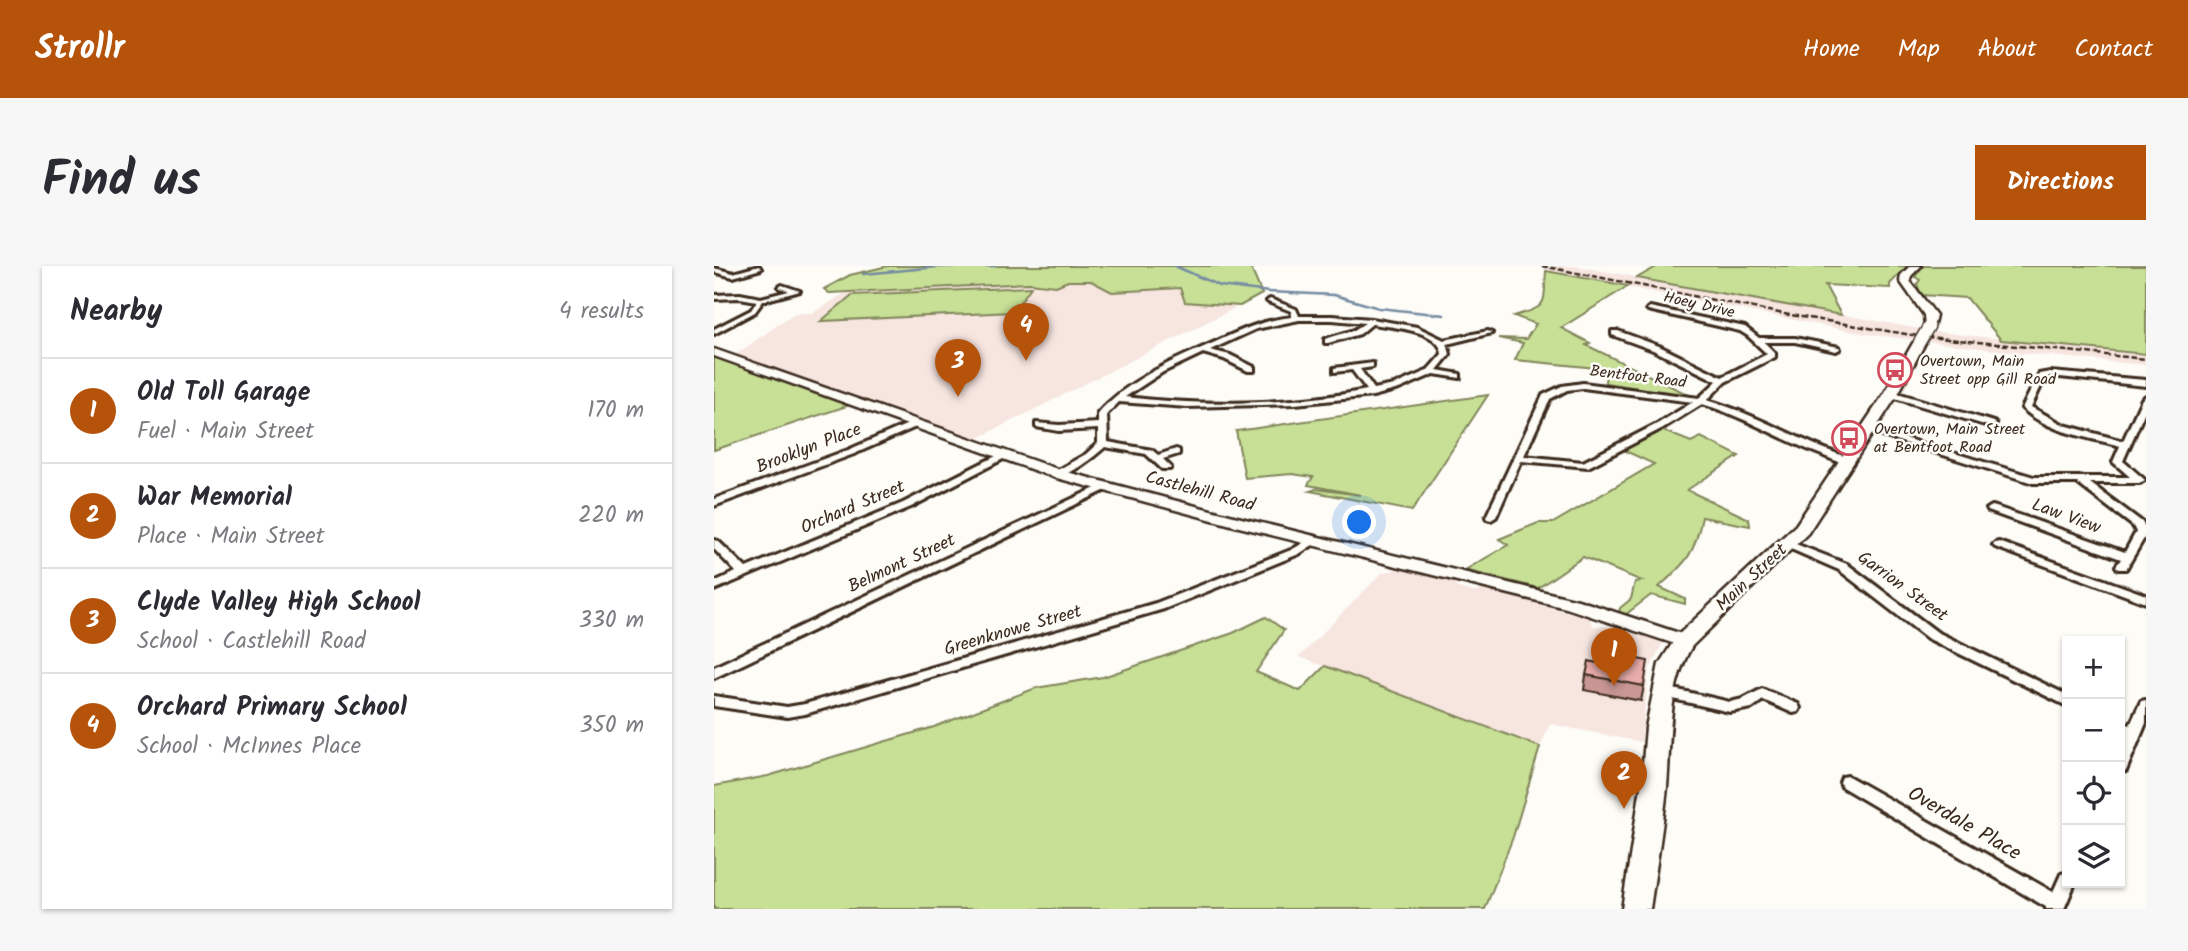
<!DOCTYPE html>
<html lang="en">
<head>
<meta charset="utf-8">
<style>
	body { margin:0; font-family:Kalam,sans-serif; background:#f7f7f7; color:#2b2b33 }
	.controls { position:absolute; right:21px; bottom:21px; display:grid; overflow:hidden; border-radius:0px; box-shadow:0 2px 5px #0004 }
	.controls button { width:63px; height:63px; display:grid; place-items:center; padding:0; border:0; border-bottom:2px solid #e1e1e2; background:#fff; color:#2b2b33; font:35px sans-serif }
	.you { position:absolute; left:646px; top:257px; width:24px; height:24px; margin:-18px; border:5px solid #fff; border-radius:50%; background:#1a73e8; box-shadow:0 0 0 10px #1a73e833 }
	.badge { display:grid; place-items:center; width:46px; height:46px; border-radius:50%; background:#b45309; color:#fff; font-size:23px; font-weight:700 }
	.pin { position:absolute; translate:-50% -58px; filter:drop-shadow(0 2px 4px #0008) }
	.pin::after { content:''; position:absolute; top:37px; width:24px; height:21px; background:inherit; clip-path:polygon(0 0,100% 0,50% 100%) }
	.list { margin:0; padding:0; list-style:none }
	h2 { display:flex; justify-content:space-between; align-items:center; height:91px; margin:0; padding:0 28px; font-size:30px }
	h2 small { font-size:23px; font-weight:400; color:#7c7c81 }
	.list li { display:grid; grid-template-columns:46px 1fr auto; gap:21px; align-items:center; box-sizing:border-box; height:105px; padding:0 28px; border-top:2px solid #e1e1e2 }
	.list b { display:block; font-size:26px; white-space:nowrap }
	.list p { margin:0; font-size:23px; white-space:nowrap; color:#7c7c81 }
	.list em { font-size:23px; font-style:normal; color:#7c7c81 }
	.icon { flex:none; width:38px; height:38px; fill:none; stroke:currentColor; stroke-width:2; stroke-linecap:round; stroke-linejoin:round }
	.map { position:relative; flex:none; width:1432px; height:643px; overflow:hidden; border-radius:0px }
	header { display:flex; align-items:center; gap:42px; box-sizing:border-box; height:98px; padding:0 35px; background:#b45309; color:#fff }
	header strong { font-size:33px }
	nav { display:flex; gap:38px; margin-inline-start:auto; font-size:24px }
	.intro { display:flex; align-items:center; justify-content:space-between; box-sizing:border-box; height:168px; padding:0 42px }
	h1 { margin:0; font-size:49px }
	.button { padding:18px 32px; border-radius:0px; background:#b45309; color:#fff; font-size:24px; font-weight:700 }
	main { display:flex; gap:42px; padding:0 42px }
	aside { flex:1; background:#fff; border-radius:0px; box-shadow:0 2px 5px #0004 }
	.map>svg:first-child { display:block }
	.built { fill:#f7e5e0 }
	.green { fill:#c7e096; stroke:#81855a; stroke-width:2 }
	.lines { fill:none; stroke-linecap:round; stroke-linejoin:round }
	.stream { stroke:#758ba1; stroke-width:2.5 }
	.street-casing { stroke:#3b2a1e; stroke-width:6 }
	.secondary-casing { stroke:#3b2a1e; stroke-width:5 }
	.primary-casing { stroke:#3b2a1e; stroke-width:5 }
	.street { fill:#fdfcf7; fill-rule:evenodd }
	.secondary { fill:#fdfcf7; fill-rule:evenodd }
	.primary { fill:#fdfcf7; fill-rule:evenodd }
	.rail { stroke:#3b2a1e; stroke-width:2.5; stroke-dasharray:6 2.5; stroke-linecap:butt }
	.primary-bridge-casing { stroke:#3b2a1e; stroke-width:14; stroke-linecap:butt }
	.primary-bridge { stroke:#fdfcf7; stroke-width:11 }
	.wall { fill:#c89694; stroke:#3b2a1e; stroke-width:2 }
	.building { fill:#e9aeac; stroke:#3b2a1e; stroke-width:2 }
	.labels { text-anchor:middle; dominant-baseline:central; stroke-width:5; stroke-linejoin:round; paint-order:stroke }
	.far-street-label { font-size:16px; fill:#3b2a1e; stroke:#fdfcf7 }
	.far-poi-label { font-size:16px; fill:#3b2a1e; stroke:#fdfcf7; text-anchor:start }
	.street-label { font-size:18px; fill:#3b2a1e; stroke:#fdfcf7 }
	.near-street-label { font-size:21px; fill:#3b2a1e; stroke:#fdfcf7 }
</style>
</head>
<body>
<header>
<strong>Strollr</strong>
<nav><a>Home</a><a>Map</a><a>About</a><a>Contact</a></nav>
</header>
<div class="intro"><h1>Find us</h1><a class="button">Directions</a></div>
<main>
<aside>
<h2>Nearby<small>4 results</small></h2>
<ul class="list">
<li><span class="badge">1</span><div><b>Old Toll Garage</b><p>Fuel · Main Street</p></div><em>170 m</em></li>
<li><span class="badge">2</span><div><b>War Memorial</b><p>Place · Main Street</p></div><em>220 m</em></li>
<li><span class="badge">3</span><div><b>Clyde Valley High School</b><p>School · Castlehill Road</p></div><em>330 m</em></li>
<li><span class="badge">4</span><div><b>Orchard Primary School</b><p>School · McInnes Place</p></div><em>350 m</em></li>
</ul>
</aside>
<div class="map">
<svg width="1432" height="643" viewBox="0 0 1432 643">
	<rect width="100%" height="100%" fill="#fdfcf7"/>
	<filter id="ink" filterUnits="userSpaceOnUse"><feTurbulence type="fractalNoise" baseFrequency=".0143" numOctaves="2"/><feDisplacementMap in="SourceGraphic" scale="14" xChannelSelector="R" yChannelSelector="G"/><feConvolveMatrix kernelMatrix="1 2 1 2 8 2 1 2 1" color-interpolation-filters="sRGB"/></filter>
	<g filter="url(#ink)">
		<!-- built -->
		<g class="built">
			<path d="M839,0H862L1222,66L1432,88V99L1305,87L1146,67L832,5Z"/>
			<path d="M354,15L377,16L397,26L466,22L470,36L525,40L262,173L21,89L81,47H99L133,26L314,18L342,20Z"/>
			<path d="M684,303L740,316L742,321L751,324L761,326L770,323L875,352L879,360H900L949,376L935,404L927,476L836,458L826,481L585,391L668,307Z"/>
		</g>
		<!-- green -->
		<g class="green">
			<path d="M174,0H536L548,28L526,40L471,36L466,22L398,26L377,15H354L342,20L315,17L115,27L110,23L136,9Z"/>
			<path d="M944,0H1193L1176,18V22L1111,19L1127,49L923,12Z"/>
			<path d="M1209,0H1432V88L1287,74L1253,32L1207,29L1203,18L1206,14L1201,11Z"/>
			<path d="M832,5L914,20L847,62L876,77L872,79L977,130L891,117L892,103L801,94L809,77L784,72L812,73L822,58L800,50C836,40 829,39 832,5Z"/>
			<path d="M317,21L299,46L107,55L138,29Z"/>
			<path d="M0,89L136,139L0,184Z"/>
			<path d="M774,129L698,245L596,225L602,223L647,229L594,219L599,211L578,208L531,212L522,165Z"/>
			<path d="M947,164L977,176L987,171L1025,190L973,224L1035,253L1036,260L988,251C980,290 973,295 945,321L971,333V338L937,329L911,349L905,347L906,342L917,333L921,316L928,315L869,291L824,322L751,304L794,279L785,273L824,257H839L940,198L909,184Z"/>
			<path d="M552,351L570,364L542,406L586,425L611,400L826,481L799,571L771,643H0V520L54,510L220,461L322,422L389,411L519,367Z"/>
		</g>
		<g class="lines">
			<!-- stream -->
			<g class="stream">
				<path d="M461,0L506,20L555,26L620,29L665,42L730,49"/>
				<path d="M149,8L224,1L281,0"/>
			</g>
			<!-- street casing -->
			<g class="street-casing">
				<g id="street">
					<path d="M45,0L47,3L19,11L0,6V2L19,7Z"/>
					<path d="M68,19L86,25L49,35L41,46L0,68V63L37,44L43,35L26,32L0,33V29L26,28L47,32L75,25L66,22L65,21Z"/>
					<path d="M556,33L582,43L585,50H618L658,53L703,61L730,74L774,65L778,67L733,78L736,88L723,104L746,108V112L720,108L685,123L659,130L581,138L473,141L405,136L393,148L394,176L438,184L444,189L462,183L465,184V188L449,193L457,201L456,203H448L432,188L391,181C380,191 355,211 340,210V206L372,188L384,177V163L345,165L322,161V157L345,159L384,157V147C412,116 453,97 492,80C521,67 546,54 578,51L577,45L554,36L553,35ZM585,54H618L651,57L640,64L611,73V77H614L646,68L658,58C677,61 727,64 728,88L713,105L680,119L660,123L646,103L659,101V97L620,102V106L638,104L653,124C578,139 486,140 411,131L449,106L489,87L510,93L534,105H540V101L516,89L496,84L542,63Z"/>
					<path d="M936,41L1031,61L1045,72H1081L1125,81L1126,83L1122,85L1081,76H1050L1061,87V91L1011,116L993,134C1043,148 1088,177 1138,193V197C1128,198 1117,193 1108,189C1067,174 1030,150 988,138L949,162L874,201L807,195L782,251L777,254L773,253L772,251L829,129L848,120L869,117L985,132L1003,115L939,84L898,69V65H904L945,80L1008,111L1053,88L1034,70L1026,65L934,44L933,43ZM869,122L979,136L943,158L869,196L810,190L836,133L853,124Z"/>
					<path d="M1336,106L1432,114V120L1336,110L1331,112L1317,141L1350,159L1409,175L1428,133L1432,130V143L1409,195L1431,214L1426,217H1376L1428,256L1432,263V269L1412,303H1404L1402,300L1407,293L1274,245L1273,243L1278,240L1282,241L1411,286L1422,266L1419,260L1363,217H1319L1149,164L1154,161L1157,162L1320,211H1416L1399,196L1406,180C1373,171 1333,166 1308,142L1325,108Z"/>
					<path d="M1177,125L1280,156L1282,158L1277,161L1274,160L1174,130V126Z"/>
					<path d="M201,155L206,158L204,160L140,188L0,240V233L134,184Z"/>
					<path d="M290,186L293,187V191L197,241L0,324V316L22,306L0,283V274L4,275L32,302L189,237Z"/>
					<path d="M390,218L395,221L394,223L0,412V401Z"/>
					<path d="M598,272L602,273L604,275L602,277L585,288L450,343L91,448L73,451L0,440V430L73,441L91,438L442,337L577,284Z"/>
					<path d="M1074,275L1133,298L1223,366L1353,429V440L1213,372L1125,304L1070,280L1068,278Z"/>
					<path d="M1285,276L1432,329V337L1281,281L1279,279L1281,277Z"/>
					<path d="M951,421L1016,436L1029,433L1048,423L1084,438L1086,442L1084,446L1079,447L1049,434L1038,442L1016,446L946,430L944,426L946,422Z"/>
					<path d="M1432,434V457L1412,505L1406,507V483L1412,470L1406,467V455L1416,459L1427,435Z"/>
					<path d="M1134,510L1339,626L1347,608L1353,606V617H1361L1350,643H1332V641L1128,521L1126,516L1128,511Z"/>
				</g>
			</g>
			<!-- secondary casing -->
			<g class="secondary-casing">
				<path id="secondary" d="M0,83L349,205L531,253L864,334L977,371L979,375L977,379L970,381L852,342L521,260L339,211L0,90Z"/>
			</g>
			<!-- primary casing -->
			<g class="primary-casing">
				<g id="primary">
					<path d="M1196,0H1207L1197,10L1196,15L1222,49L1219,62H1211L1210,49L1186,15L1187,9Z"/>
					<path d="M1205,73L1211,77L1184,128L1094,267L978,380C953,421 957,474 953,521C949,561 942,602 936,643H908L927,520L932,461L945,398L963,370L1082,259L1170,128L1199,77Z"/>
				</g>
			</g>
			<!-- street -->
			<use href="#street" class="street"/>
			<!-- secondary -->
			<use href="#secondary" class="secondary"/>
			<!-- primary -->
			<use href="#primary" class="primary"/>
			<!-- rail -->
			<path class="rail" d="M828,0L1070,48L1204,70L1432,93"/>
			<!-- primary-bridge casing -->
			<g class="primary-bridge-casing">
				<path id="primary-bridge" d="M1205,77L1215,60"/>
			</g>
			<!-- primary-bridge -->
			<use href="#primary-bridge" class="primary-bridge"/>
		</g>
		<!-- wall -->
		<path class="wall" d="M901,400L930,420L927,435L870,424L872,409Z"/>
		<!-- building -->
		<path class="building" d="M903,389L934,395L930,420L872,409L875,395L901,401Z"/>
	</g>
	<!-- icons -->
	<defs>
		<g id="bus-ring" transform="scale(1.75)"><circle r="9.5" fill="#fdfcf7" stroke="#d1495b" stroke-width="1.5"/><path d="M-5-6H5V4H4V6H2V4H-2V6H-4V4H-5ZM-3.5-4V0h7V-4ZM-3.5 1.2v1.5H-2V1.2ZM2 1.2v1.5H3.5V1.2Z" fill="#d1495b"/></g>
	</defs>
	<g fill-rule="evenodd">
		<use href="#bus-ring" x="1181" y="104"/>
		<use href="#bus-ring" x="1135" y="172"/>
	</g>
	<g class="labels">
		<!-- far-street labels -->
		<g class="far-street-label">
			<text transform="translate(985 39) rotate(13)">Hoey Drive</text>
			<text transform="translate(924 111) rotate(7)">Bentfoot Road</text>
		</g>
		<!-- far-poi labels -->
		<g class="far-poi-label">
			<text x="1206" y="95">Overtown, Main<tspan x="1206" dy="18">Street opp Gill Road</tspan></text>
			<text x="1160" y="163">Overtown, Main Street<tspan x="1160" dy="18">at Bentfoot Road</tspan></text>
		</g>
		<!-- street labels -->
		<g class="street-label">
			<text transform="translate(95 183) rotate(-21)">Brooklyn Place</text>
			<text transform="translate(486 226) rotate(15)">Castlehill Road</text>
			<text transform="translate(139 242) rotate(-23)">Orchard Street</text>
			<text transform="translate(1352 251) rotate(20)">Law View</text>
			<text transform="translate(188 298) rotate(-25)">Belmont Street</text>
			<text transform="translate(1038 312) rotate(-43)">Main Street</text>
			<text transform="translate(1188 321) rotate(36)">Garrion Street</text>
			<text transform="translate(299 365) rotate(-16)">Greenknowe Street</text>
		</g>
		<!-- near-street labels -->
		<g class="near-street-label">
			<text transform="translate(1250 558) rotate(30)">Overdale Place</text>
		</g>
	</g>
</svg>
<div class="controls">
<button>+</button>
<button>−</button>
<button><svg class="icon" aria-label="locate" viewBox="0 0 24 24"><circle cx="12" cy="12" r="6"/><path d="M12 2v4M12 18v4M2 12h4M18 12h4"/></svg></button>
<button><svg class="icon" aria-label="layers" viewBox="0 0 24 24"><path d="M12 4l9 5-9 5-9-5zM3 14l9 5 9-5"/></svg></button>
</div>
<div class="you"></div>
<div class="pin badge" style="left:900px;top:420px">1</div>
<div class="pin badge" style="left:910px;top:543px">2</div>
<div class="pin badge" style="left:244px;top:131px">3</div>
<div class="pin badge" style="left:312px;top:95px">4</div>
</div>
</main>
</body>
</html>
